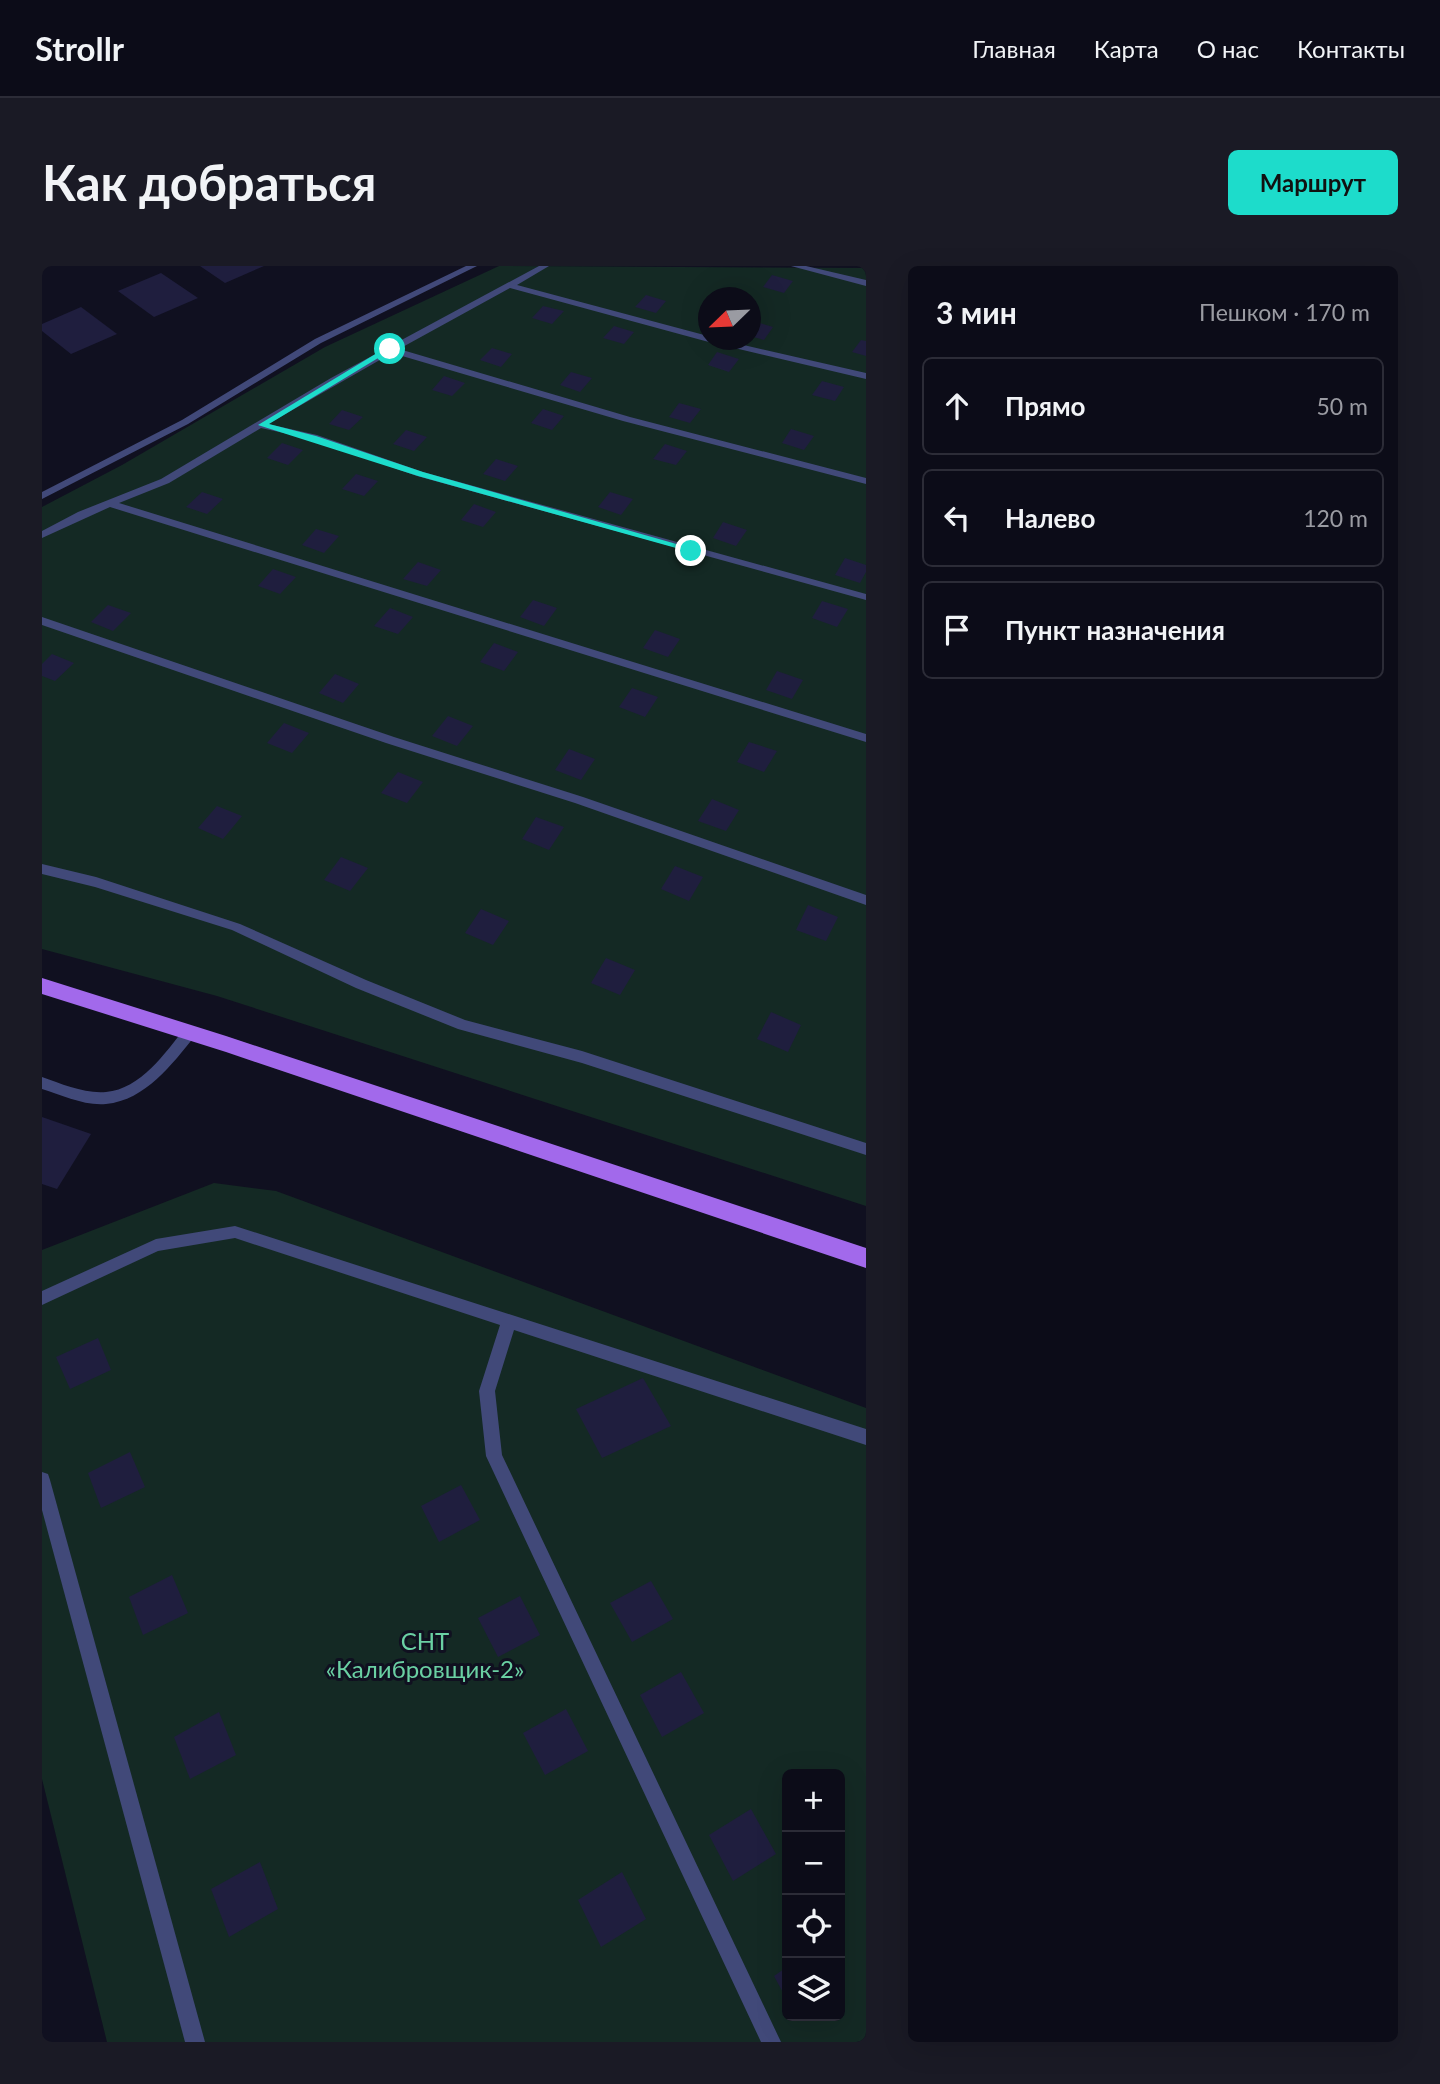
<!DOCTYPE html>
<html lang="ru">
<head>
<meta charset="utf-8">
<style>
	body { margin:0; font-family:Lato,sans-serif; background:#1a1a25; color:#f1f3f6 }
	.controls { position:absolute; right:21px; bottom:21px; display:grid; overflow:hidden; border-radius:10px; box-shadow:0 7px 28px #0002 }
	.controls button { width:63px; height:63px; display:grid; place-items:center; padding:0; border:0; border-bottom:2px solid #2c2c37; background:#0c0c18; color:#f1f3f6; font:35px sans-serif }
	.compass { position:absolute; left:656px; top:21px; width:63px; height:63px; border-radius:50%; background:#0c0c18; box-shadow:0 7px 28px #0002; rotate:247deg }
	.stop { position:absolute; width:21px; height:21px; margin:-16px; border:5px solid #1ddccb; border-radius:50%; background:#fff }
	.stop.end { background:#1ddccb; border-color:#fff; box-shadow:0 2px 7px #0008 }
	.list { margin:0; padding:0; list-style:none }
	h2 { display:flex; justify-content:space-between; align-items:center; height:91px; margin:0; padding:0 28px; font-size:30px }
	h2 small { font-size:23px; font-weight:400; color:#9a9ba2 }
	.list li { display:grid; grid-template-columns:46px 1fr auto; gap:21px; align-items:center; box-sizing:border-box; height:98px; margin:0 14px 14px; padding:0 14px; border:2px solid #2c2c37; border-radius:10px }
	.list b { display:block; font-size:26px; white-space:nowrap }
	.list em { font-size:23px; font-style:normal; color:#9a9ba2 }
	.icon { flex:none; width:38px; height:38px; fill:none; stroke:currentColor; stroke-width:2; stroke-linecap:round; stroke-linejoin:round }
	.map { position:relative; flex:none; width:824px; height:1776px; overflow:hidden; border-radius:10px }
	header { display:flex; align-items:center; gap:42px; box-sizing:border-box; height:98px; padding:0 35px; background:#0c0c18; border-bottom:2px solid #2c2c37 }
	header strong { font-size:33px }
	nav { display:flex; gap:38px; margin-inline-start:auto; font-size:24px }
	.intro { display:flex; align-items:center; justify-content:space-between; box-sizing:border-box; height:168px; padding:0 42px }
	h1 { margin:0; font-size:49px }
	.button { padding:18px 32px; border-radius:10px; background:#1ddccb; color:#111; font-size:24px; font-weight:700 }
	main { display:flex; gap:42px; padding:0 42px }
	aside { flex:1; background:#0c0c18; border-radius:10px; box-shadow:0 7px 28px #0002 }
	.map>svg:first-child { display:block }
	.green { fill:#142924; fill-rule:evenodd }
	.building { fill:#1f1e3e }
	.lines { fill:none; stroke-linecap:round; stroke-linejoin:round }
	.lane { fill:#414979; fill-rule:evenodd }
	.street { fill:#414979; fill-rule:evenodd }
	.primary { fill:#a269eb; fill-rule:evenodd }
	.route { fill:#1ddccb }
	.labels { text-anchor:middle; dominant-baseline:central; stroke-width:6; stroke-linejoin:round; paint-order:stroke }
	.near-park-label { font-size:24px; fill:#6ad0a3; stroke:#101020 }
</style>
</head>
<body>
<header>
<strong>Strollr</strong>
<nav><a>Главная</a><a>Карта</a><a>О нас</a><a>Контакты</a></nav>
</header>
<div class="intro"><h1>Как добраться</h1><a class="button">Маршрут</a></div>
<main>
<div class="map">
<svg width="824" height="1776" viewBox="0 0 824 1776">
	<rect width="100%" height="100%" fill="#101020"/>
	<!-- green -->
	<g class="green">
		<path d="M457,0L824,2V940L175,730L0,683V241L80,199L283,81ZM666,32H708V74H666Z"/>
		<path d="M172,917L234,925L824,1142V1776H65L0,1513V984ZM745,1508H798V1750H745Z"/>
	</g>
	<!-- building -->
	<g class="building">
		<path d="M158,0H222L183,17Z"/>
		<path d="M119,7L156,32L112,51L76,25Z"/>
		<path d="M730,9L751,15L742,27L721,21Z"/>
		<path d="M604,29L624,35L614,47L593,41Z"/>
		<path d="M501,40L522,45L510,58L490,52Z"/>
		<path d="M39,41L75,68L29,88L0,65V58Z"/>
		<path d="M711,55L731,61L722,74L708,70Z"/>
		<path d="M572,60L592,66L582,78L561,72Z"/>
		<path d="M819,74L824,75V90L810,86Z"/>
		<path d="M450,82L470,88L459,101L438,94Z"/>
		<path d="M675,86L697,93L687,106L666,99Z"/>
		<path d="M529,106L550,112L538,126L518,119Z"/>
		<path d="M402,110L423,117L410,130L390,124Z"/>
		<path d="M780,115L802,121L793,135L770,129Z"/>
		<path d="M637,137L659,143L648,157L627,151Z"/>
		<path d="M501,143L522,150L510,164L489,157Z"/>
		<path d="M300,144L321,151L307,164L287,158Z"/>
		<path d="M749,163L772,170L762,184L740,177Z"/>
		<path d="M364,164L385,171L372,185L351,178Z"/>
		<path d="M240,177L261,184L246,199L225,192Z"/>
		<path d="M623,178L645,185L634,199L611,193Z"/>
		<path d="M454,193L476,200L463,215L441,208Z"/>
		<path d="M314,208L336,215L322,230L300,223Z"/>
		<path d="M160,226L181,233L165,248L144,241Z"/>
		<path d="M568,226L591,233L579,249L556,241Z"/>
		<path d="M432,238L454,246L441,261L419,254Z"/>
		<path d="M681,256L705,264L694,280L671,272Z"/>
		<path d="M274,263L297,270L282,287L260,279Z"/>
		<path d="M803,292L824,299V306L818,317L793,309Z"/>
		<path d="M376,296L399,304L385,320L361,313Z"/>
		<path d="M231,303L254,311L238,328L216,320Z"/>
		<path d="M491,334L515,342L502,360L478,351Z"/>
		<path d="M780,335L806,343L795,361L770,352Z"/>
		<path d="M66,339L89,347L71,365L49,356Z"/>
		<path d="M348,342L371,351L356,368L332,360Z"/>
		<path d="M613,364L638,373L626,391L601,382Z"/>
		<path d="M452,377L476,386L462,405L438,396Z"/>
		<path d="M10,388L32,397L13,415L0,410V398Z"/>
		<path d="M735,405L761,414L750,433L724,424Z"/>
		<path d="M293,408L317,418L301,437L277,427Z"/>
		<path d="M590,422L616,431L603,451L577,441Z"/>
		<path d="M406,450L431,460L415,480L390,470Z"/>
		<path d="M242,457L267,467L250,487L225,477Z"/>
		<path d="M707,476L735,485L722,506L695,496Z"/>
		<path d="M527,483L553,493L539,514L513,504Z"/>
		<path d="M356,506L381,516L365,537L339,527Z"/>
		<path d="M670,533L697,544L684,565L656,555Z"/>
		<path d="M175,540L200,550L181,573L156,562Z"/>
		<path d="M494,551L522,561L507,584L480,573Z"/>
		<path d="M299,591L326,602L308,625L282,614Z"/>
		<path d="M633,600L661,611L647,635L619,623Z"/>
		<path d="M766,639L796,651L784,675L754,664Z"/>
		<path d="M439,643L467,655L451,679L423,667Z"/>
		<path d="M564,692L593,704L578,729L549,717Z"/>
		<path d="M729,746L759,759L746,786L715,773Z"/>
		<path d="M0,851L49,868L15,923L0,918Z"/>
		<path d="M56,1072L69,1104L28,1123L14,1091Z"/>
		<path d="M601,1112L629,1160L560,1192L534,1143Z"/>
		<path d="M88,1186L103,1221L59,1242L46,1207Z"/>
		<path d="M419,1219L438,1254L397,1276L379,1240Z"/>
		<path d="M130,1309L146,1347L101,1369L87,1331Z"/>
		<path d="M609,1315L631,1353L590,1376L568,1337Z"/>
		<path d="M478,1330L498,1369L456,1391L436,1352Z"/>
		<path d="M639,1406L662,1447L620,1471L598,1429Z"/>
		<path d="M524,1443L546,1485L503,1509L481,1467Z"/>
		<path d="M177,1446L194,1489L148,1513L132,1471Z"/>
		<path d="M709,1543L734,1588L691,1615L667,1569Z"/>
		<path d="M218,1596L236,1643L187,1671L169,1623Z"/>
		<path d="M580,1606L604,1653L559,1681L536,1634Z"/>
		<path d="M745,1701V1734L732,1710Z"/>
	</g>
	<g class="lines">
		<!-- lane -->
		<g class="lane">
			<path d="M497,0H507L475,19L666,70V74H680L824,107V113L663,75L468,22L357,83L588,151L824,212V218L581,155L350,87L226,158L275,169L381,206L824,328V334L375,210L269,173L219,162L127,217L77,237L824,468V476L68,241L0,272V265L36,246L119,213L289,112Z"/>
			<path d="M749,0H764L824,14V20Z"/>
			<path d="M0,351L352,471L541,531L824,629V639L533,537L344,477L0,359Z"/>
			<path d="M0,598L54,611L198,658L324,714L423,754L540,785L824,877V889L540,797L416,763L314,722L190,664L53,621L0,608Z"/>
			<path d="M148,761L153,762L155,766L153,770C130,798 104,834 64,838C42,840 20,829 0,823V811C20,818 43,828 64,826C99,823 123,787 143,762Z"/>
			<path d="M193,960L824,1163V1179L472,1064L453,1125L460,1189L739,1776H719L444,1190L437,1125L458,1059L193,972L116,985L0,1039V1025L114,973Z"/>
			<path d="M0,1206L6,1208L8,1214L163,1776H143L0,1244Z"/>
		</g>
		<!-- street -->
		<path class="street" d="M424,0H435L279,77L146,158L0,233V226L140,154L273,73Z"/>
		<!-- primary -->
		<path class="primary" d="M0,712L184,770L824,982V1002L184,786L0,728Z"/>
	</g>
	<!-- route -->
	<path class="route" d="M345,81L351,83L227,158L274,170L381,206L652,283V287L376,210L216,159Z"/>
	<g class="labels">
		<!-- near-park labels -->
		<g class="near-park-label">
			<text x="383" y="1374">СНТ<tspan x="383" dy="28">«Калибровщик-2»</tspan></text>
		</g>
	</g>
</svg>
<div class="controls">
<button>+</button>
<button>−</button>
<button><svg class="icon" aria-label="locate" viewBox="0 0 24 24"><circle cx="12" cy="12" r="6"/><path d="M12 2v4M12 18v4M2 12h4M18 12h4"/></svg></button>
<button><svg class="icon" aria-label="layers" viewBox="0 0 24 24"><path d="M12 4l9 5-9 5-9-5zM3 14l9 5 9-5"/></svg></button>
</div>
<svg class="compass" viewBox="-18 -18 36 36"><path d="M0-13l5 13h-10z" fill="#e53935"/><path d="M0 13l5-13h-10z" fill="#9a9ba2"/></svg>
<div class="stop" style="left:348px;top:83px"></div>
<div class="stop end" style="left:649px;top:285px"></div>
</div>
<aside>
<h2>3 мин<small>Пешком · 170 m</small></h2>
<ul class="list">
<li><svg class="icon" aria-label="ahead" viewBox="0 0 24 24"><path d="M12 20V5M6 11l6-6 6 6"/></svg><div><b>Прямо</b></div><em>50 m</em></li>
<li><svg class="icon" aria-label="left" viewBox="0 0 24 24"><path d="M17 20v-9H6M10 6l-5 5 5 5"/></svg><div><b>Налево</b></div><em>120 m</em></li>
<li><svg class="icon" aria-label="arrive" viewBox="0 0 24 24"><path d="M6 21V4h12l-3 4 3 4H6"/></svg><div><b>Пункт назначения</b></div></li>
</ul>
</aside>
</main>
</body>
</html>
